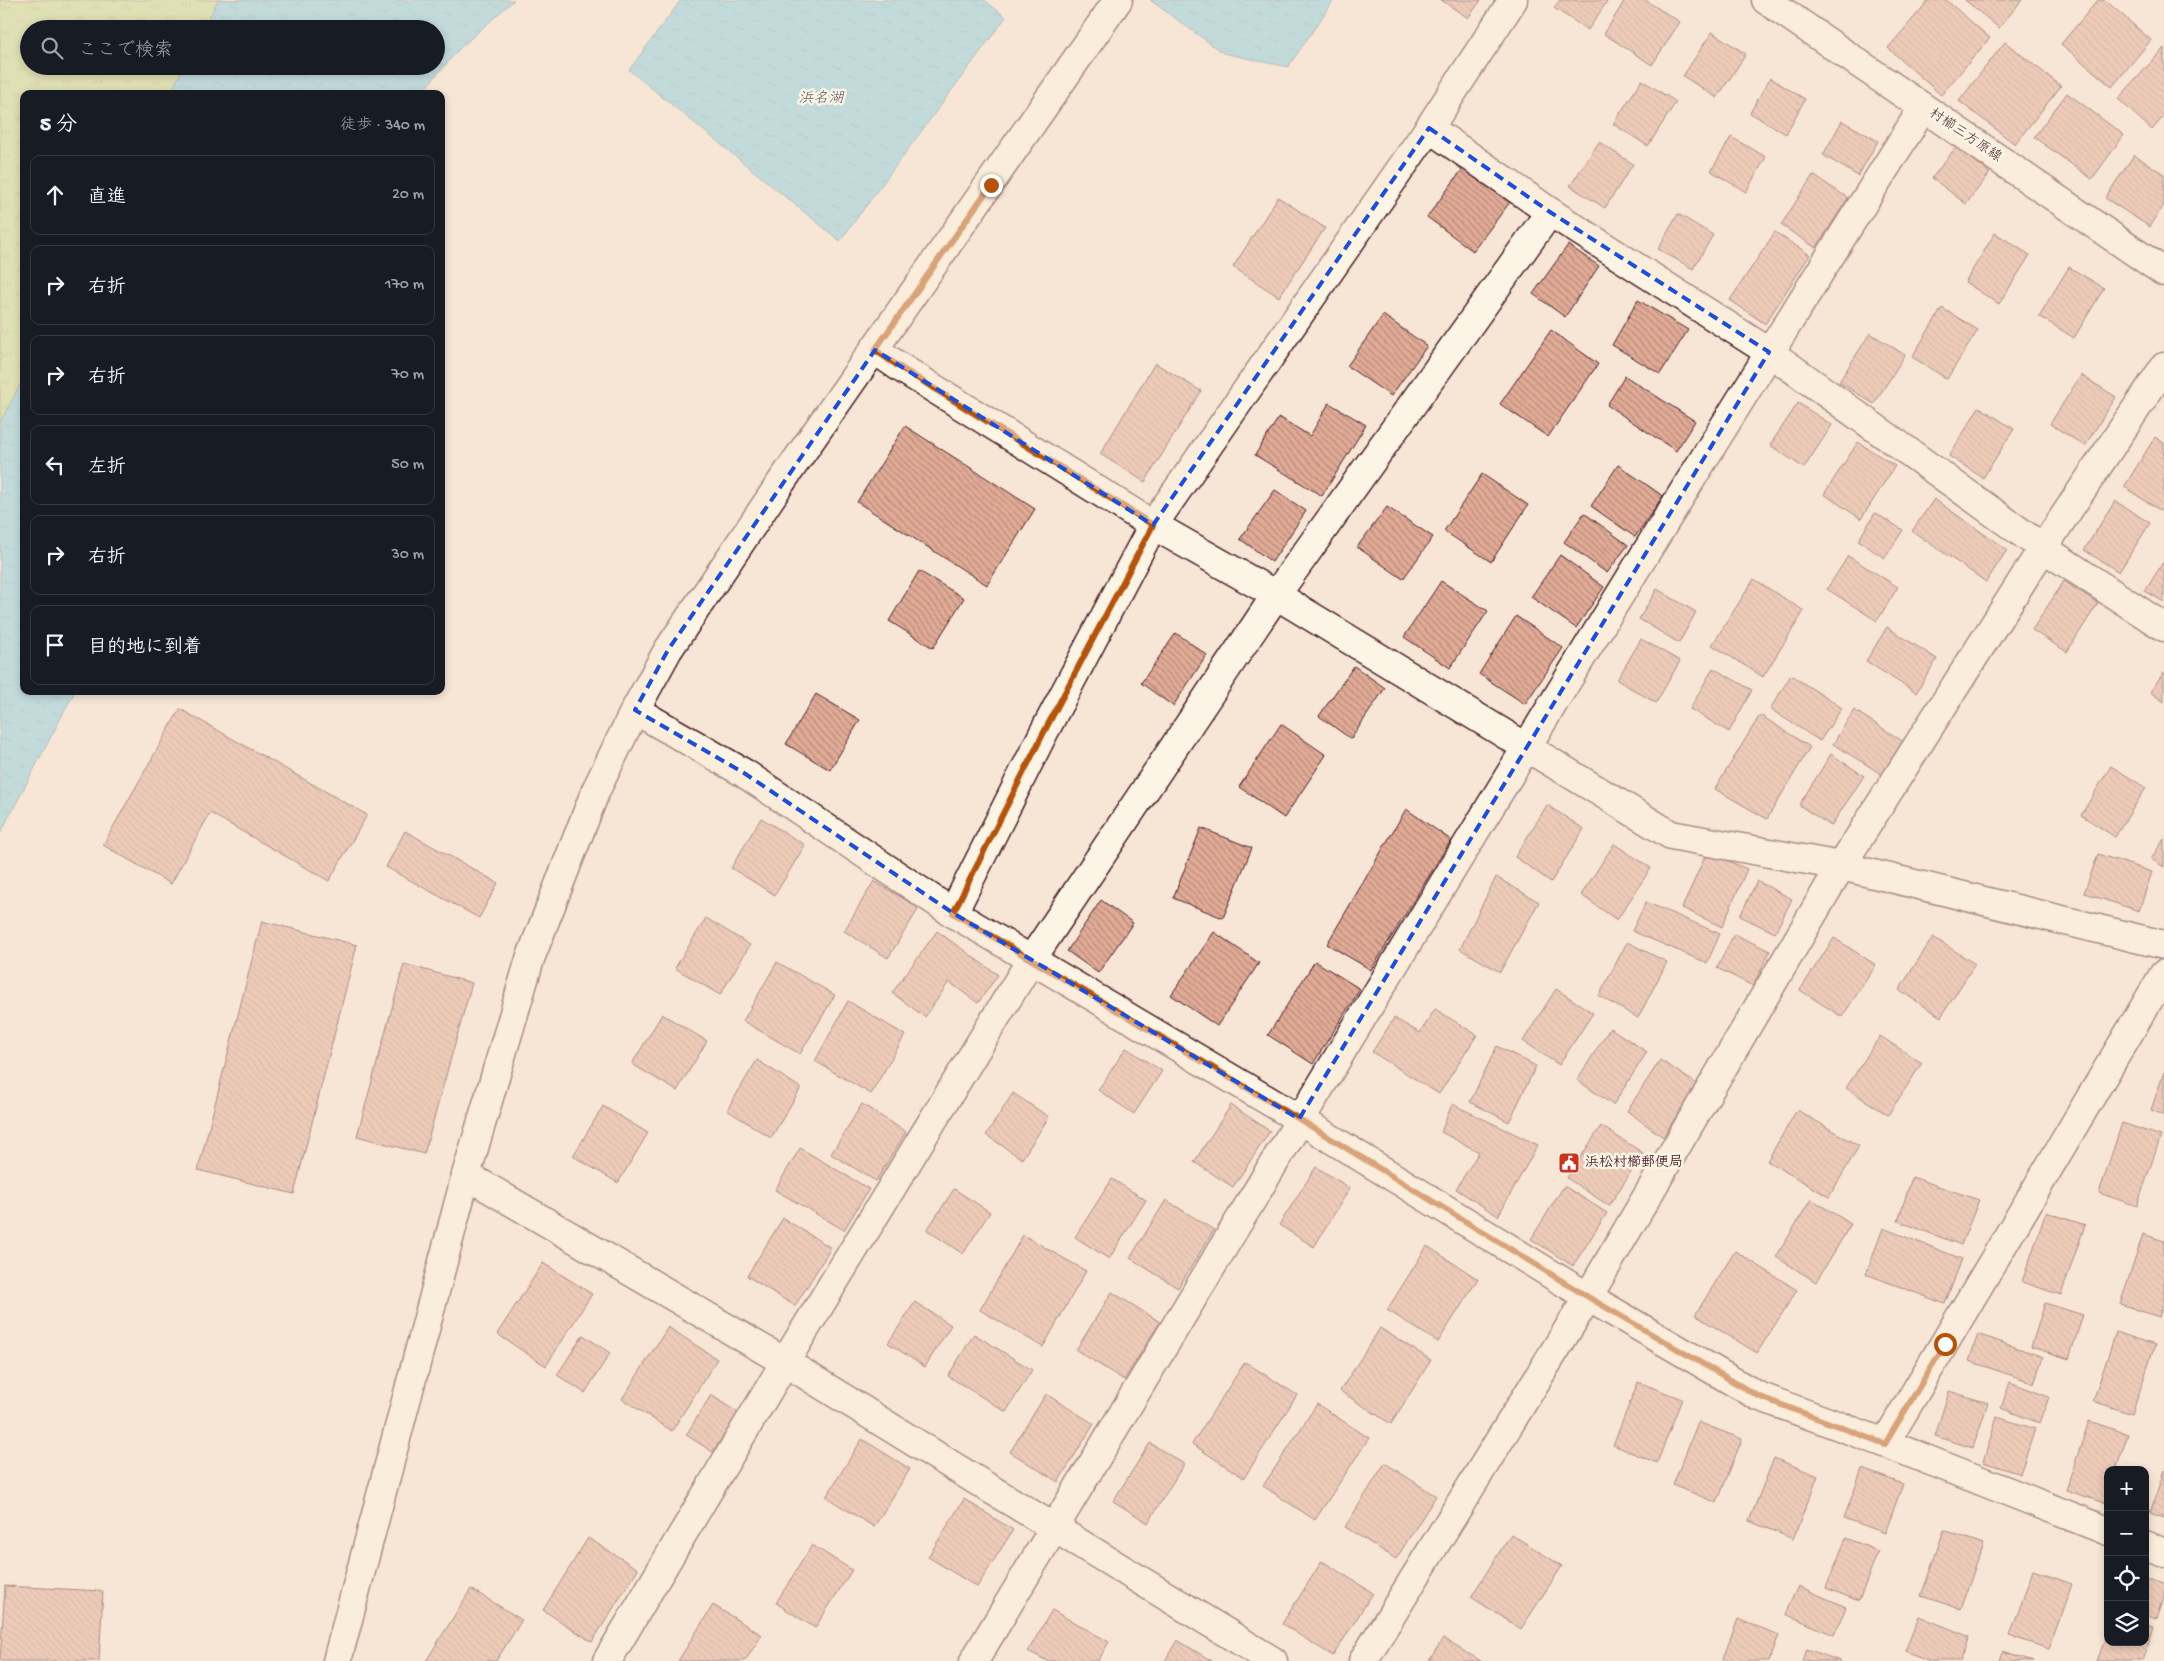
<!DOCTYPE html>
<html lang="ja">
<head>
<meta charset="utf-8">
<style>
	body { margin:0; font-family:"Gochi Hand","Klee One",sans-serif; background:#20242c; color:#f1f3f6 }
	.controls { position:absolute; right:15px; bottom:15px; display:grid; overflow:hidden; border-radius:10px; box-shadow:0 2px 8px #0003 }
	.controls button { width:45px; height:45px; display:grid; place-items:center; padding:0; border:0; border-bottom:1px solid #363941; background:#171b24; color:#f1f3f6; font:25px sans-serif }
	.stop { position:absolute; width:15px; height:15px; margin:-11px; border:4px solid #b45309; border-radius:50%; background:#fff }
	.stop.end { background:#b45309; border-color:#fff; box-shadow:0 1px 5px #0008 }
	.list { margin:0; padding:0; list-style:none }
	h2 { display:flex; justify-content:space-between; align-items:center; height:65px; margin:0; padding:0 20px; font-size:21px }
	h2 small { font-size:16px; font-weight:400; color:#9ea1a6 }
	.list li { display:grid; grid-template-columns:32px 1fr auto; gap:15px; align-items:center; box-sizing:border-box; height:80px; margin:0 10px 10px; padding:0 10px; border:1px solid #363941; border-radius:10px }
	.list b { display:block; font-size:19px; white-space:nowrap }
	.list em { font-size:16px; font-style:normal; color:#9ea1a6 }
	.icon { flex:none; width:28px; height:28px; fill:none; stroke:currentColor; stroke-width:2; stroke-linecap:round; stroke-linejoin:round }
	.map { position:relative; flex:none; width:2164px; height:1661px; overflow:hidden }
	.search { position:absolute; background:#171b24; box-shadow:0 2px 8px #0003; left:20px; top:20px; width:425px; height:55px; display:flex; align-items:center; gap:12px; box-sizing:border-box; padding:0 18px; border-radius:28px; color:#9ea1a6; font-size:19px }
	.panel { position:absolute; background:#171b24; box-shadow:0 2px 8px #0003; left:20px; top:90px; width:425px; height:605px; border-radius:10px }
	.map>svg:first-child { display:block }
	.grass { fill:url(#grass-tufts); stroke:#877c5d }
	.water { fill:url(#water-ripples); stroke:#6b8898 }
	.building { fill:url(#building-back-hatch); stroke:#4a1f2b }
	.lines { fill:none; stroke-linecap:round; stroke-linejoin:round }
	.minor-casing { stroke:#4a1f2b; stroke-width:31 }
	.major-casing { stroke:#4a1f2b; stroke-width:31 }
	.minor { stroke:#fcf5e5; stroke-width:28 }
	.major { stroke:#fcf5e5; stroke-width:28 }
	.route { stroke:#b45309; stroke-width:6 }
	.marked { fill:none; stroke:#1d4ed8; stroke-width:4; stroke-dasharray:10 6; stroke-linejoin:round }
	.labels { text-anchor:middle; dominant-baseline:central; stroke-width:5; stroke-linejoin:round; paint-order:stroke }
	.street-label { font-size:14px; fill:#4a1f2b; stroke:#fcf5e5 }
	.poi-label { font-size:14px; font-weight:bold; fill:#4a1f2b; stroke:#fcf5e5; text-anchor:start }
	.water-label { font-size:15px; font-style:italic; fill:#5a5461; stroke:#fcf5e5 }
</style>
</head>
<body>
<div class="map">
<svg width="2164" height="1661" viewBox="0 0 2164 1661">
	<defs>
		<pattern id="grass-tufts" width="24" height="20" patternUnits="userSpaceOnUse" patternTransform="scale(1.25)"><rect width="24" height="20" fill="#c4d98f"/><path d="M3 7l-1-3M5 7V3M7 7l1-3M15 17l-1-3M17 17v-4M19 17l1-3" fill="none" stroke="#aaba7c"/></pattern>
		<pattern id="water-ripples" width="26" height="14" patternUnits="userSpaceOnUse" patternTransform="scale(1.25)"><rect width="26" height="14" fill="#81cee0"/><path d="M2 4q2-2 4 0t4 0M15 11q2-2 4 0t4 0" fill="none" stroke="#71b0c0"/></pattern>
		<pattern id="building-back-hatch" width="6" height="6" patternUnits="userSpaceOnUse" patternTransform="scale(1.25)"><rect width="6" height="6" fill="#e1ab96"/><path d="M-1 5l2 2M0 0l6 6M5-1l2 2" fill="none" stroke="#b88b7b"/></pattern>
	</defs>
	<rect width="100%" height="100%" fill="#f7e6d5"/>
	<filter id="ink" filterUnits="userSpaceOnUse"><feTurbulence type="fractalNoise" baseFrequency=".02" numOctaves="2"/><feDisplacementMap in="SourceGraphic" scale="10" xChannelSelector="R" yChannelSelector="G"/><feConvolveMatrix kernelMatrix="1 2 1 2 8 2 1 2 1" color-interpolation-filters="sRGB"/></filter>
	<g filter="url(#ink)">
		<!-- grass -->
		<path class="grass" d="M0,0H248L232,29H29V66H211L196,94H24V404L0,447Z"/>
		<!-- water -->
		<g class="water">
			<path d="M218,0H514L460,48L420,94H170L184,66H436V29H203Z"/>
			<path d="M681,0H984L1006,17L840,241L629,70Z"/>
			<path d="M1150,0H1334L1288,67L1223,53Z"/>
			<path d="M24,377V691H75L0,834V423Z"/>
		</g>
		<!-- building -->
		<g class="building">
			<path d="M1441,0H1481L1468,18Z"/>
			<path d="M1560,0H1608L1588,30L1554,8Z"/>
			<path d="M1625,0H1645L1680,22L1652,65L1604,34Z"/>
			<path d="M1929,0H1946L1990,38L1941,95L1888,48Z"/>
			<path d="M1965,0H2022L1999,28Z"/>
			<path d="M2098,0H2105L2151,40L2112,87L2061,44Z"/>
			<path d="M1712,32L1746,54L1717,98L1683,76Z"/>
			<path d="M2005,42L2061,86L2015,144L1959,101Z"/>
			<path d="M2164,48V116L2152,130L2118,99Z"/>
			<path d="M1770,78L1805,99L1786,134L1750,113Z"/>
			<path d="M1642,80L1676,102L1648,146L1613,124Z"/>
			<path d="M2067,93L2124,135L2092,179L2034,137Z"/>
			<path d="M1842,121L1878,141L1858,176L1823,155Z"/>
			<path d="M1731,137L1766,157L1746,192L1711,171Z"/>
			<path d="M1599,142L1633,164L1605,208L1570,186Z"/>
			<path d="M1956,147L1990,173L1966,204L1932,178Z"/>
			<path d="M2134,155L2164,174V205L2150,227L2105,198Z"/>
			<path d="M1464,167L1510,202L1473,251L1427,217Z"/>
			<path d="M1813,175L1848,198L1816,248L1781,225Z"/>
			<path d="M1278,197L1325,228L1279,297L1233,267Z"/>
			<path d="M1678,214L1713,235L1693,269L1658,249Z"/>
			<path d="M1775,232L1810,255L1765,324L1730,300Z"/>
			<path d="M1995,233L2030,255L1999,304L1965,282Z"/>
			<path d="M1568,245L1599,266L1565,317L1533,294Z"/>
			<path d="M2069,267L2104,288L2074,338L2039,316Z"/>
			<path d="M1638,300L1688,330L1660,374L1612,345Z"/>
			<path d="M1942,308L1978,330L1947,379L1912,357Z"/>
			<path d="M1383,315L1427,346L1391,396L1347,366Z"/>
			<path d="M1551,330L1598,364L1548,437L1500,404Z"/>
			<path d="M1870,333L1905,355L1874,404L1839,382Z"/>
			<path d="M1155,363L1201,391L1145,482L1100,454Z"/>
			<path d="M2081,375L2116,397L2085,446L2050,424Z"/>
			<path d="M1625,376L1695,421L1676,451L1607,405Z"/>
			<path d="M1329,403L1366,425L1322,496L1255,455L1279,417L1310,436Z"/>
			<path d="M1798,403L1832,425L1804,468L1770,445Z"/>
			<path d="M1979,407L2014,429L1983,478L1949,456Z"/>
			<path d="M905,426L1035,509L987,585L857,502Z"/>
			<path d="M2155,437L2164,443V513L2124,487Z"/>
			<path d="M1858,442L1895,466L1861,519L1824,494Z"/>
			<path d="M1618,465L1663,496L1635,537L1591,506Z"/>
			<path d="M1482,474L1528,505L1491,562L1444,531Z"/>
			<path d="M1275,490L1306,511L1272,562L1240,539Z"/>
			<path d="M1934,499L2007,550L1986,582L1912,531Z"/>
			<path d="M2115,501L2150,523L2119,572L2084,550Z"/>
			<path d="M1387,507L1433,537L1403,579L1357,547Z"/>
			<path d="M1584,513L1628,545L1607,573L1564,542Z"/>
			<path d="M1875,513L1903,530L1885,558L1858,541Z"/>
			<path d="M1560,555L1604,587L1576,628L1531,597Z"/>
			<path d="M1848,556L1898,587L1877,621L1827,589Z"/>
			<path d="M2164,561V602L2145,591Z"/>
			<path d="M919,571L964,598L933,648L889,621Z"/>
			<path d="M1754,579L1804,611L1763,677L1712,645Z"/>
			<path d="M1441,581L1488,611L1450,668L1404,637Z"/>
			<path d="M2064,581L2098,603L2067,652L2032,630Z"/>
			<path d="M1657,589L1696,612L1679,643L1639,619Z"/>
			<path d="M1516,616L1563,648L1525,704L1479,674Z"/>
			<path d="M1887,627L1937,659L1916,693L1866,661Z"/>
			<path d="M1176,633L1207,655L1173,706L1141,683Z"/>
			<path d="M1641,639L1680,661L1656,703L1617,680Z"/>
			<path d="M1354,666L1385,688L1351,739L1319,716Z"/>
			<path d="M1713,668L1752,690L1729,732L1690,709Z"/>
			<path d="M2164,672V702L2150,692Z"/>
			<path d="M1791,675L1842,708L1820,741L1770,709Z"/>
			<path d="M816,694L860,720L830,770L786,744Z"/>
			<path d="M180,709L367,815L329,881L210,813L171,884L103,845Z"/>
			<path d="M1854,710L1904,742L1883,775L1833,744Z"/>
			<path d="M1760,715L1810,747L1767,819L1715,789Z"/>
			<path d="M1281,724L1326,755L1284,818L1239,787Z"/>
			<path d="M1831,754L1864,776L1831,826L1799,805Z"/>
			<path d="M2111,766L2146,788L2115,837L2081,815Z"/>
			<path d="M1547,805L1584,829L1551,882L1515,857Z"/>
			<path d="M1406,809L1451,840L1371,970L1327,944Z"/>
			<path d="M761,818L805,845L775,895L731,868Z"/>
			<path d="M1201,828L1252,848L1223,918L1173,898Z"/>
			<path d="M405,831L498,883L479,918L386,867Z"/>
			<path d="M2164,839V867L2151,859Z"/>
			<path d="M1614,844L1651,868L1617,920L1581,895Z"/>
			<path d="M1707,852L1747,869L1722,927L1682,908Z"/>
			<path d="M2098,854L2152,872L2139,911L2084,893Z"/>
			<path d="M1496,877L1539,902L1500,972L1460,949Z"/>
			<path d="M874,881L919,908L888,958L844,931Z"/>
			<path d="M1757,881L1792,899L1775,933L1740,916Z"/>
			<path d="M1101,900L1133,923L1098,973L1067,951Z"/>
			<path d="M1646,902L1720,934L1707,963L1632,931Z"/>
			<path d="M706,918L750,945L720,995L675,968Z"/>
			<path d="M262,921L357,945L294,1194L198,1170Z"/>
			<path d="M937,931L998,975L978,1003L949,982L925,1017L892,993Z"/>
			<path d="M1214,932L1259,963L1217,1026L1171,995Z"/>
			<path d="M1734,934L1770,951L1753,986L1717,968Z"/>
			<path d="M1933,937L1975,964L1941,1017L1899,990Z"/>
			<path d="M1834,938L1876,965L1842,1017L1800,990Z"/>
			<path d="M1627,942L1667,962L1638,1018L1599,996Z"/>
			<path d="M1315,961L1360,989L1313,1064L1268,1035Z"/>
			<path d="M777,962L835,995L800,1054L743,1021Z"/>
			<path d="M404,964L472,983L424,1154L357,1136Z"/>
			<path d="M1556,989L1593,1013L1559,1065L1523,1041Z"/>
			<path d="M848,1001L905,1035L871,1094L815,1061Z"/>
			<path d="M1435,1009L1477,1035L1439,1094L1372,1052L1394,1018L1420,1033Z"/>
			<path d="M662,1014L707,1041L677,1091L632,1064Z"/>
			<path d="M1610,1028L1647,1052L1613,1105L1577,1080Z"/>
			<path d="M1880,1036L1922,1063L1888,1115L1846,1088Z"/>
			<path d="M1497,1046L1536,1066L1509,1122L1470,1102Z"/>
			<path d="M1126,1048L1162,1071L1134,1114L1098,1090Z"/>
			<path d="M757,1060L801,1088L771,1138L727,1110Z"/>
			<path d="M1660,1060L1697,1084L1663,1137L1627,1111Z"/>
			<path d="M2164,1072V1115L2151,1110Z"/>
			<path d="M1013,1093L1049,1117L1022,1159L986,1135Z"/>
			<path d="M862,1104L906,1132L876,1181L831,1154Z"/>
			<path d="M1452,1104L1538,1145L1498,1216L1456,1189L1479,1152L1441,1132Z"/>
			<path d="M1231,1105L1270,1131L1233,1187L1194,1162Z"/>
			<path d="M603,1106L648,1133L618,1183L573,1156Z"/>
			<path d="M1797,1110L1859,1146L1829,1197L1767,1161Z"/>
			<path d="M2122,1123L2161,1136L2137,1206L2099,1193Z"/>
			<path d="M1601,1126L1643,1153L1609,1206L1567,1178Z"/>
			<path d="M800,1148L869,1189L844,1230L775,1190Z"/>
			<path d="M1316,1167L1350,1188L1314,1247L1279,1225Z"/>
			<path d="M1912,1177L1979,1200L1961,1245L1898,1221Z"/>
			<path d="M1112,1179L1146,1200L1109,1259L1075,1237Z"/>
			<path d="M1564,1186L1607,1213L1573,1266L1531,1239Z"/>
			<path d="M954,1189L990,1212L963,1254L927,1230Z"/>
			<path d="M1811,1199L1851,1224L1816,1282L1776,1257Z"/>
			<path d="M1166,1200L1214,1230L1178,1288L1130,1258Z"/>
			<path d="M2046,1212L2085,1225L2061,1295L2022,1282Z"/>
			<path d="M783,1218L831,1248L795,1306L747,1276Z"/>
			<path d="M1883,1228L1962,1259L1945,1304L1866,1274Z"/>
			<path d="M2143,1234L2164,1241V1302L2159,1317L2120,1304Z"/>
			<path d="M1023,1235L1086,1271L1043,1347L980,1310Z"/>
			<path d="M1427,1246L1478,1279L1438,1342L1387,1310Z"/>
			<path d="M1735,1251L1797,1290L1757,1353L1695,1315Z"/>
			<path d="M543,1263L592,1294L546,1366L497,1334Z"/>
			<path d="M1112,1292L1160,1322L1124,1380L1076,1350Z"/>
			<path d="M915,1302L951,1325L925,1367L888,1343Z"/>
			<path d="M2045,1303L2083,1315L2069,1359L2031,1347Z"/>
			<path d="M668,1327L717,1359L672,1431L622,1399Z"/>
			<path d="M1380,1328L1431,1360L1391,1424L1340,1391Z"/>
			<path d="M2116,1332L2155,1345L2132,1414L2093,1401Z"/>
			<path d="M974,1334L1032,1370L1006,1412L948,1376Z"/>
			<path d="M1978,1334L2043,1357L2034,1383L1969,1361Z"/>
			<path d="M583,1335L610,1353L585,1393L557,1375Z"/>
			<path d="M1245,1362L1297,1395L1244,1478L1192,1444Z"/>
			<path d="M1638,1382L1682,1399L1657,1463L1613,1445Z"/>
			<path d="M2010,1382L2049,1397L2039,1423L2001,1408Z"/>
			<path d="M1949,1391L1988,1403L1973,1448L1935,1436Z"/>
			<path d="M1046,1394L1094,1424L1058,1482L1010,1452Z"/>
			<path d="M711,1395L738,1413L713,1452L686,1435Z"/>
			<path d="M1317,1404L1369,1438L1315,1520L1263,1486Z"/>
			<path d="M1997,1417L2035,1429L2020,1474L1983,1462Z"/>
			<path d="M2089,1421L2128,1434L2116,1470H2108V1494L2104,1503L2066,1490Z"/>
			<path d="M1698,1422L1742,1439L1717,1503L1673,1485Z"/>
			<path d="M862,1439L910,1469L874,1527L826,1497Z"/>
			<path d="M1150,1443L1184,1464L1148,1523L1113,1501Z"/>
			<path d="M1774,1458L1818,1476L1793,1539L1749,1521Z"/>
			<path d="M1385,1463L1436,1496L1396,1559L1345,1527Z"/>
			<path d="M1862,1469L1903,1484L1885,1533L1844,1518Z"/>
			<path d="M2164,1470V1518L2150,1513Z"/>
			<path d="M964,1499L1013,1530L977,1587L928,1557Z"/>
			<path d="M1944,1530L1983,1544L1961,1609L1921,1596Z"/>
			<path d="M1511,1534L1562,1566L1521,1629L1471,1597Z"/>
			<path d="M588,1538L638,1569L592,1642L543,1610Z"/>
			<path d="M1846,1538L1878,1551L1859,1601L1826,1588Z"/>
			<path d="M812,1545L852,1570L815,1628L776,1603Z"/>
			<path d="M1322,1561L1373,1593L1333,1656L1282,1624Z"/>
			<path d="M2033,1570L2072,1584L2049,1649L2010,1636Z"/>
			<path d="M2145,1578L2164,1584V1599L2157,1620L2145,1616Z"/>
			<path d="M5,1586L103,1591L99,1661H0Z"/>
			<path d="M1798,1586L1846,1607L1834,1635L1785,1614Z"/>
			<path d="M471,1589L522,1620L496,1661H426Z"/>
			<path d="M713,1605L762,1635L745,1661H678Z"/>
			<path d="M1052,1610L1109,1642L1098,1661H1047L1028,1651Z"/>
			<path d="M1919,1616L1970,1637L1960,1661H1930L1905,1651Z"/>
			<path d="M1738,1619L1779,1635L1769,1661H1722Z"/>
			<path d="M2145,1624L2154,1627L2142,1661H2097L2108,1631V1642H2145Z"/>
			<path d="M1443,1638L1481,1661H1429Z"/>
			<path d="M1177,1640L1212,1661H1165Z"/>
			<path d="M1807,1649L1840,1661H1803Z"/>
			<path d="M2003,1651L2033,1661H2000Z"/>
		</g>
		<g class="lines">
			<!-- minor casing -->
			<g class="minor-casing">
				<g id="minor">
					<path d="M1429,128L1550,212L1769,352L2043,548L2164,627"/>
					<path d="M875,350L898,366L1153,525L1276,595L1671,835L1841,866L2164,945"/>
					<path d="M635,710L744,773L953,913L1299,1119L1588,1297L1758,1396L1885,1443L2108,1531"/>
					<path d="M953,913L1043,734L1153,525L1429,128L1513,0"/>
					<path d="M466,1175L785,1362L969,1476L1273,1661"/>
					<path d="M1885,1443L2164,974"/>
					<path d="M2145,1545L2164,1553"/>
					<path d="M337,1661L466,1175L530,959L596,790L635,710L668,650L782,481L1118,0"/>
					<path d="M607,1661L785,1362L1031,960L1276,595L1550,212"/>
					<path d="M974,1661C1287,1141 1599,621 1923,108"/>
					<path d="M1363,1661L1588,1297L1841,866L2043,548L2164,367"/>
				</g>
			</g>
			<!-- major casing -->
			<g class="major-casing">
				<path id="major" d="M1766,0L2164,272"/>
			</g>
			<!-- minor -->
			<use href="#minor" class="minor"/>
			<!-- major -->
			<use href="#major" class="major"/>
		</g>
	</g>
	<g class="lines" filter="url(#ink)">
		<!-- route -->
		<path class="route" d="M991,185L875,350L898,366L1153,525L1043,734L953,913L1299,1119L1588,1297L1758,1396L1885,1444L1945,1344"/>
	</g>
	<!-- marked area -->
	<path d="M0 0H2164V1661H0ZM1429,128L1550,212L1769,352L1299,1119L953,913L744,773L635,710L668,650L875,350L1153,525Z" fill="#f7e6d5" fill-opacity=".55" fill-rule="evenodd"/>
	<path class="marked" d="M1429,128L1550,212L1769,352L1299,1119L953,913L744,773L635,710L668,650L875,350L1153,525Z"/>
	<!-- icons -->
	<defs>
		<g id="civic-square" transform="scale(1.125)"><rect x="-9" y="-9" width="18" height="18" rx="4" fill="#c8321e" stroke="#fcf5e5"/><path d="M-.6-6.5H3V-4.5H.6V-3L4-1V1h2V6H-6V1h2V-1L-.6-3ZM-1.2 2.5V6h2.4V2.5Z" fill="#fff"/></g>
	</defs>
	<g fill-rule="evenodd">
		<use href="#civic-square" x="1569" y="1163"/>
	</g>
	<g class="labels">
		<!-- street labels -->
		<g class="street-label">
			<text transform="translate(1965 136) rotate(34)">村櫛三方原線</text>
		</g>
		<!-- poi labels -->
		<g class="poi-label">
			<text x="1585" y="1163">浜松村櫛郵便局</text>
		</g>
		<!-- water labels -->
		<g class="water-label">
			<text x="821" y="99">浜名湖</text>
		</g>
	</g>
</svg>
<div class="controls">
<button>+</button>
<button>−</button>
<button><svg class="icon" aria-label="locate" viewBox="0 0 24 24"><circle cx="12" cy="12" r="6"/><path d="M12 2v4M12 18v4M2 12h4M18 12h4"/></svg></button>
<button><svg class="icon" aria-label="layers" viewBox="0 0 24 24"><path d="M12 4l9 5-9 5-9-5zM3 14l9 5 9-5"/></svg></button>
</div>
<div class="stop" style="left:1945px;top:1344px"></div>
<div class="stop end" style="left:991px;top:185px"></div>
<div class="search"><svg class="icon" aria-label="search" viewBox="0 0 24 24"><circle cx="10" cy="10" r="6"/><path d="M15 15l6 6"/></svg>ここで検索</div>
<section class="panel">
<h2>5 分<small>徒歩 · 340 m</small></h2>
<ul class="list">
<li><svg class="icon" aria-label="ahead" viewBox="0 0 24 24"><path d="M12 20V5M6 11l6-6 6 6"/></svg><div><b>直進</b></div><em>20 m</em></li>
<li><svg class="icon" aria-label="right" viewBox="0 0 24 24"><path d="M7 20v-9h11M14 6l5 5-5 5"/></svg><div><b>右折</b></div><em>170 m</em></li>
<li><svg class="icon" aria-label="right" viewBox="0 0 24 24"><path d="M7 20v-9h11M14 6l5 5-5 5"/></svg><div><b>右折</b></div><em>70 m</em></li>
<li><svg class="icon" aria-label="left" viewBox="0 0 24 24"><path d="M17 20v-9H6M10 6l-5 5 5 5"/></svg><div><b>左折</b></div><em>50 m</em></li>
<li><svg class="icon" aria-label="right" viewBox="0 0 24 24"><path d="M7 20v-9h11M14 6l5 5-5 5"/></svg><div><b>右折</b></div><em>30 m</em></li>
<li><svg class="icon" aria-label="arrive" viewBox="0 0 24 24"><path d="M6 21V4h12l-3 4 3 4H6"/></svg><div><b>目的地に到着</b></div></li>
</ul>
</section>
</div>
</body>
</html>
